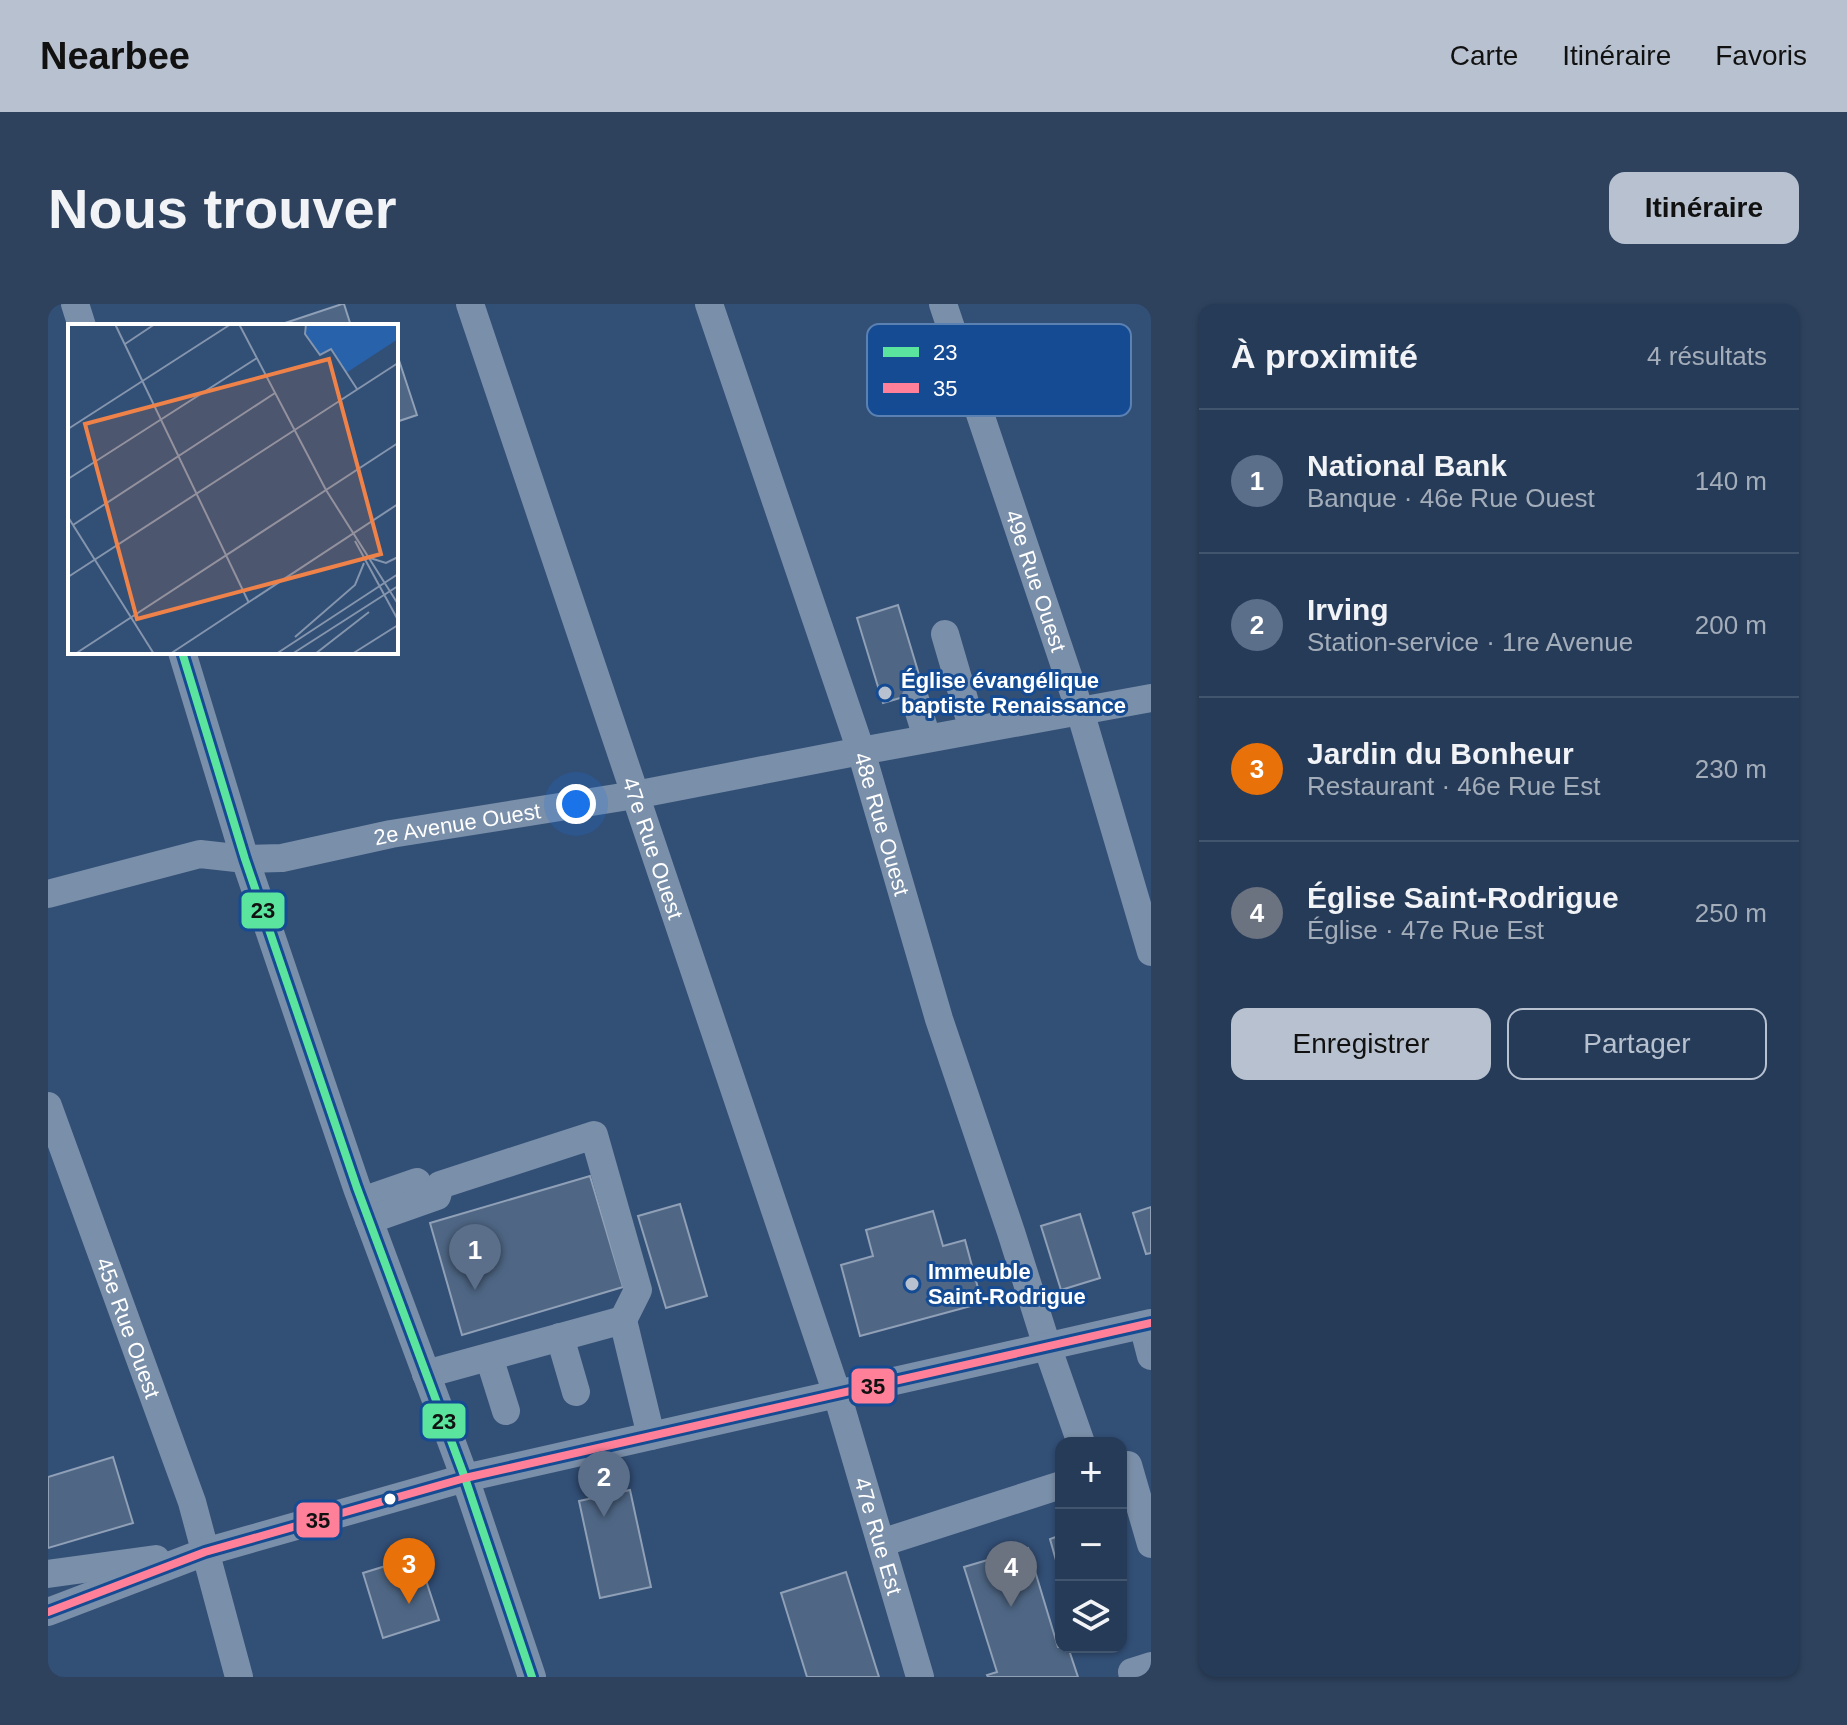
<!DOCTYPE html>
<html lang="fr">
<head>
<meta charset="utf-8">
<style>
	body { margin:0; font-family:Arial,sans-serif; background:#2e425e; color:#f1f3f6 }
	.controls { position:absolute; right:24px; bottom:24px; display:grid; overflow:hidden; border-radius:16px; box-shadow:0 2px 6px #0004 }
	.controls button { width:72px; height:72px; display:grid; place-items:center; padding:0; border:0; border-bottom:2px solid #42556e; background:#263b58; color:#f1f3f6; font:40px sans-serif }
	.you { position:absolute; left:528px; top:500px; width:28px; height:28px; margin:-20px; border:6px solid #fff; border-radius:50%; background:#1a73e8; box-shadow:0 0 0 12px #1a73e833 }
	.badge { display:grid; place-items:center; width:52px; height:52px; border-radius:50%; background:#b7c1cf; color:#fff; font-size:26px; font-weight:700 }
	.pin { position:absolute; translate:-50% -66px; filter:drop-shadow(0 2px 4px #0008) }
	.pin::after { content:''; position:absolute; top:42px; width:28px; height:24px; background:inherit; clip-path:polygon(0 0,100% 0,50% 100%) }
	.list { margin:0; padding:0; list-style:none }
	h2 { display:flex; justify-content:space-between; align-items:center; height:104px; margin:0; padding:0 32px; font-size:34px }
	h2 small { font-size:26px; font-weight:400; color:#a4adba }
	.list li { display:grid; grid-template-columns:52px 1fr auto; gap:24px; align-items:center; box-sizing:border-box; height:144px; padding:0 32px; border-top:2px solid #42556e }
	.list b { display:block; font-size:30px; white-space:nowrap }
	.list p { margin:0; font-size:26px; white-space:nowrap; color:#a4adba }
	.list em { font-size:26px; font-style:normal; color:#a4adba }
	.actions { display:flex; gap:16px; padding:24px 32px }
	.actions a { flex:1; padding:18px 0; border:2px solid #b7c1cf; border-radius:16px; text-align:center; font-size:28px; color:#b7c1cf }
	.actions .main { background:#b7c1cf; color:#111 }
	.icon { flex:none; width:44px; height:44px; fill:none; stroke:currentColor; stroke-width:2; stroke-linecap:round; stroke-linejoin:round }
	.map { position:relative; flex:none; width:1103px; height:1373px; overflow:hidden; border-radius:16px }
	header { display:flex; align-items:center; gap:48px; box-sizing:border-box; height:112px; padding:0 40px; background:#b7c1cf; color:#111 }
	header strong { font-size:38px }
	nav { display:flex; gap:44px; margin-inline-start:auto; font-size:28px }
	.intro { display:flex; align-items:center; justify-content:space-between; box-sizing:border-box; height:192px; padding:0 48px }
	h1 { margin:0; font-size:56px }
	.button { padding:20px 36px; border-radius:16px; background:#b7c1cf; color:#111; font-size:28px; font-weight:700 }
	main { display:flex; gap:48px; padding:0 48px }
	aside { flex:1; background:#263b58; border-radius:16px; box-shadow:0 2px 6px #0004 }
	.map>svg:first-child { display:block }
	.building { fill:#4f6785; stroke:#8fa0b7; stroke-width:2 }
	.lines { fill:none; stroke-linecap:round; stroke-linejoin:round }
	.minor { stroke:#7a8fa9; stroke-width:28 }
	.bus-1-casing { stroke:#154b93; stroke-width:14 }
	.bus-2-casing { stroke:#154b93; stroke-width:14 }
	.bus-1 { stroke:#5ae49d; stroke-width:8 }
	.bus-2 { stroke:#ff8098; stroke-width:8 }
	.poi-dot { fill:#b7c1cf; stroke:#154b93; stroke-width:3 }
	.bus-dot { fill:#fff; stroke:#154b93; stroke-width:3 }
	.labels { text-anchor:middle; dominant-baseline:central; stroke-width:6; stroke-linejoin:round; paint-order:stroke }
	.street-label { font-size:22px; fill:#fff; stroke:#154b93 }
	.poi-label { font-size:22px; font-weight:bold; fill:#fff; stroke:#154b93; text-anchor:start }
	.inset-road { fill:none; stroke:#8495ad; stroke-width:2 }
	.view { fill:#ee8249; fill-opacity:0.15; stroke:#ee8249; stroke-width:4 }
	.inset-edge { fill:none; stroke:#fff; stroke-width:4 }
	.key { fill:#154b93; stroke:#5b81b3; stroke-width:2 }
	.key-label { font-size:22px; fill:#fff }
	.line-badge { stroke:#154b93; stroke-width:3 }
	.pale-badge-label { font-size:22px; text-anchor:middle; font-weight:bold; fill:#111 }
</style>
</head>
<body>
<header>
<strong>Nearbee</strong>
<nav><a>Carte</a><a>Itinéraire</a><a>Favoris</a></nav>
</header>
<div class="intro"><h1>Nous trouver</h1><a class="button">Itinéraire</a></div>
<main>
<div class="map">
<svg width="1103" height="1373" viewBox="0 0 1103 1373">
	<rect width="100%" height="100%" fill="#324f76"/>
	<!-- building -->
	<g class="building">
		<path d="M296,0L303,22H228L294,0Z"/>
		<path d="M348,47L369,111L348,118Z"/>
		<path d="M850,301L876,387L835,399L809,314Z"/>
		<path d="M542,872L575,983L414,1031L382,919Z"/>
		<path d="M632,900L659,992L618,1004L590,912Z"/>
		<path d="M1103,903V949L1098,950L1085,909Z"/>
		<path d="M885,907L895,942L917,936L934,999L812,1032L793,961L825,952L818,926Z"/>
		<path d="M1032,910L1052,974L1013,986L993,922Z"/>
		<path d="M65,1153L85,1219L0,1244V1173Z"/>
		<path d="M582,1186L603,1283L552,1294L531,1197Z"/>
		<path d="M1013,1231V1274L1002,1235Z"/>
		<path d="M980,1244L1010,1343H1020L1030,1373H940L939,1371L949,1368L916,1263Z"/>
		<path d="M370,1252L391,1316L335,1334L315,1269Z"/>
		<path d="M798,1268L831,1373H759L733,1289Z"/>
	</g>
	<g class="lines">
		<!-- minor -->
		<g class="minor">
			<path d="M27,0L34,22"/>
			<path id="s1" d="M422,0L789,1090L872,1373"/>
			<path id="s2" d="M661,0L813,447L891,715L963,928L999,1042L1033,1139"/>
			<path id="s3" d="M895,0L1032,407L1103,648"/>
			<path d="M897,330L925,426"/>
			<path d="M134,348L197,555L309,884L417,1174L484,1373"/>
			<path d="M867,395L879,434"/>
			<path id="s4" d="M0,590L152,550L197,555L234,554L343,530L587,491L813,447L1103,394"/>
			<path id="s5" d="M0,802L144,1198L191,1373"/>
			<path d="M314,897L369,878"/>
			<path d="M321,916L389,892L392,881L546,831L590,986L575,1016"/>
			<path d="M1095,1021L1103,1052"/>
			<path d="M512,1033L528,1088"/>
			<path d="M441,1053L458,1107"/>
			<path d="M378,1070L575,1016L603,1132"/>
			<path d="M1080,1161L1103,1240"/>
			<path d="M833,1239L1013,1181"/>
			<path d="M0,1270L108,1255"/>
			<path d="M0,1308L157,1248L417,1174L1103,1019"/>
			<path d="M1084,1368L1103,1362"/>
		</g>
		<!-- bus-1 casing -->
		<g class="bus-1-casing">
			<path id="bus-1" d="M134,348L197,555L309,884L417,1174L484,1373"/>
		</g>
		<!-- bus-2 casing -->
		<g class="bus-2-casing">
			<path id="bus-2" d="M0,1308L157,1248L417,1174L1103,1019"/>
		</g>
		<!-- bus-1 -->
		<use href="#bus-1" class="bus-1"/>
		<!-- bus-2 -->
		<use href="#bus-2" class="bus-2"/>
	</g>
	<!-- markers -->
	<g class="poi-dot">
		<circle cx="837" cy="389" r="8"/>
		<circle cx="864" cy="980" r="8"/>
	</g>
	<circle class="bus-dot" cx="342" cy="1195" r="7"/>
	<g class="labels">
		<!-- street labels -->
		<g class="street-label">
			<text stroke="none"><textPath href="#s3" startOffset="292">49e Rue Ouest</textPath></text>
			<text stroke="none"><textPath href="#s4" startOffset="418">2e Avenue Ouest</textPath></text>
			<text stroke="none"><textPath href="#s2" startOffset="548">48e Rue Ouest</textPath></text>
			<text stroke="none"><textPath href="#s1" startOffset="574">47e Rue Ouest</textPath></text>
			<text stroke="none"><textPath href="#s5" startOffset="236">45e Rue Ouest</textPath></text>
			<text stroke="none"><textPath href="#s1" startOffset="1298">47e Rue Est</textPath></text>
		</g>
		<!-- poi labels -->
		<g class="poi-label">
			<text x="853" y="376">Église évangélique<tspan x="853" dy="25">baptiste Renaissance</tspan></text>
			<text x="880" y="967">Immeuble<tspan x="880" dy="25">Saint-Rodrigue</tspan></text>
		</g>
	</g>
	<!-- overview -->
	<g transform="translate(20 20)">
		<rect width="330" height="330" fill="#324f76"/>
		<path d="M238,0H330V15L278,49L263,25L252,31L237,10Z" fill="#2862aa"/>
		<path class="inset-road" d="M47,0L181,279M171,0L258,166L330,280M238,0L237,10L252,31L263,25L289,65M57,20L87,0M0,105L163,0M0,155L189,34M0,193L86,330M5,201L207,69M287,217L330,296M302,234L318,239L330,233M0,253L330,39M227,313L287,261L296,239M7,330L330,119M102,330L330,180M208,330L330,250M224,330L330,262M247,330L301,288M284,330L330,301"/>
		<path class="view" d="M261,35L313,230L69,295L17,100Z"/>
		<rect width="330" height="330" class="inset-edge"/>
	</g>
	<!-- legend -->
	<rect x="819" y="20" width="264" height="92" rx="12" class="key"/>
	<rect x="835" y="43" width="36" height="10" fill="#5ae49d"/>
	<rect x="835" y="79" width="36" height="10" fill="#ff8098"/>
	<g class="key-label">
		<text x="885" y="56">23</text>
		<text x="885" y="92">35</text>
	</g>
	<g class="line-badge">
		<rect x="192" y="587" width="46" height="39" rx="8" fill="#5ae49d"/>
		<rect x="802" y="1063" width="46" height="38" rx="8" fill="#ff8098"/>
		<rect x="373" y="1098" width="46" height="38" rx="8" fill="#5ae49d"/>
		<rect x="247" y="1197" width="46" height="38" rx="8" fill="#ff8098"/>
	</g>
	<g class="pale-badge-label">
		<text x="215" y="614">23</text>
		<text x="825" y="1090">35</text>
		<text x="396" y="1125">23</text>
		<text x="270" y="1224">35</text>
	</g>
</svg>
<div class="controls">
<button>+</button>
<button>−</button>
<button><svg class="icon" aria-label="layers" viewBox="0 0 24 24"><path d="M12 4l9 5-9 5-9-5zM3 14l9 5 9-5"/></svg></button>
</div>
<div class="you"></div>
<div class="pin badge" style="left:427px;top:986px;background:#5c6f8a">1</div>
<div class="pin badge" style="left:556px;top:1213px;background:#5c6f8a">2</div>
<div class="pin badge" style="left:361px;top:1300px;background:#e8710a">3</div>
<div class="pin badge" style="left:963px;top:1303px;background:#6b7280">4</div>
</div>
<aside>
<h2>À proximité<small>4 résultats</small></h2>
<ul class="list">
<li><span class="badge" style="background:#5c6f8a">1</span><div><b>National Bank</b><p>Banque · 46e Rue Ouest</p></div><em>140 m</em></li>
<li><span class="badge" style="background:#5c6f8a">2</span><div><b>Irving</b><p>Station-service · 1re Avenue</p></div><em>200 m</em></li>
<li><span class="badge" style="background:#e8710a">3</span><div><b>Jardin du Bonheur</b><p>Restaurant · 46e Rue Est</p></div><em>230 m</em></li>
<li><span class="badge" style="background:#6b7280">4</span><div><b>Église Saint-Rodrigue</b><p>Église · 47e Rue Est</p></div><em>250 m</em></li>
</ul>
<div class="actions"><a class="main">Enregistrer</a><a>Partager</a></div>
</aside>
</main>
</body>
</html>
